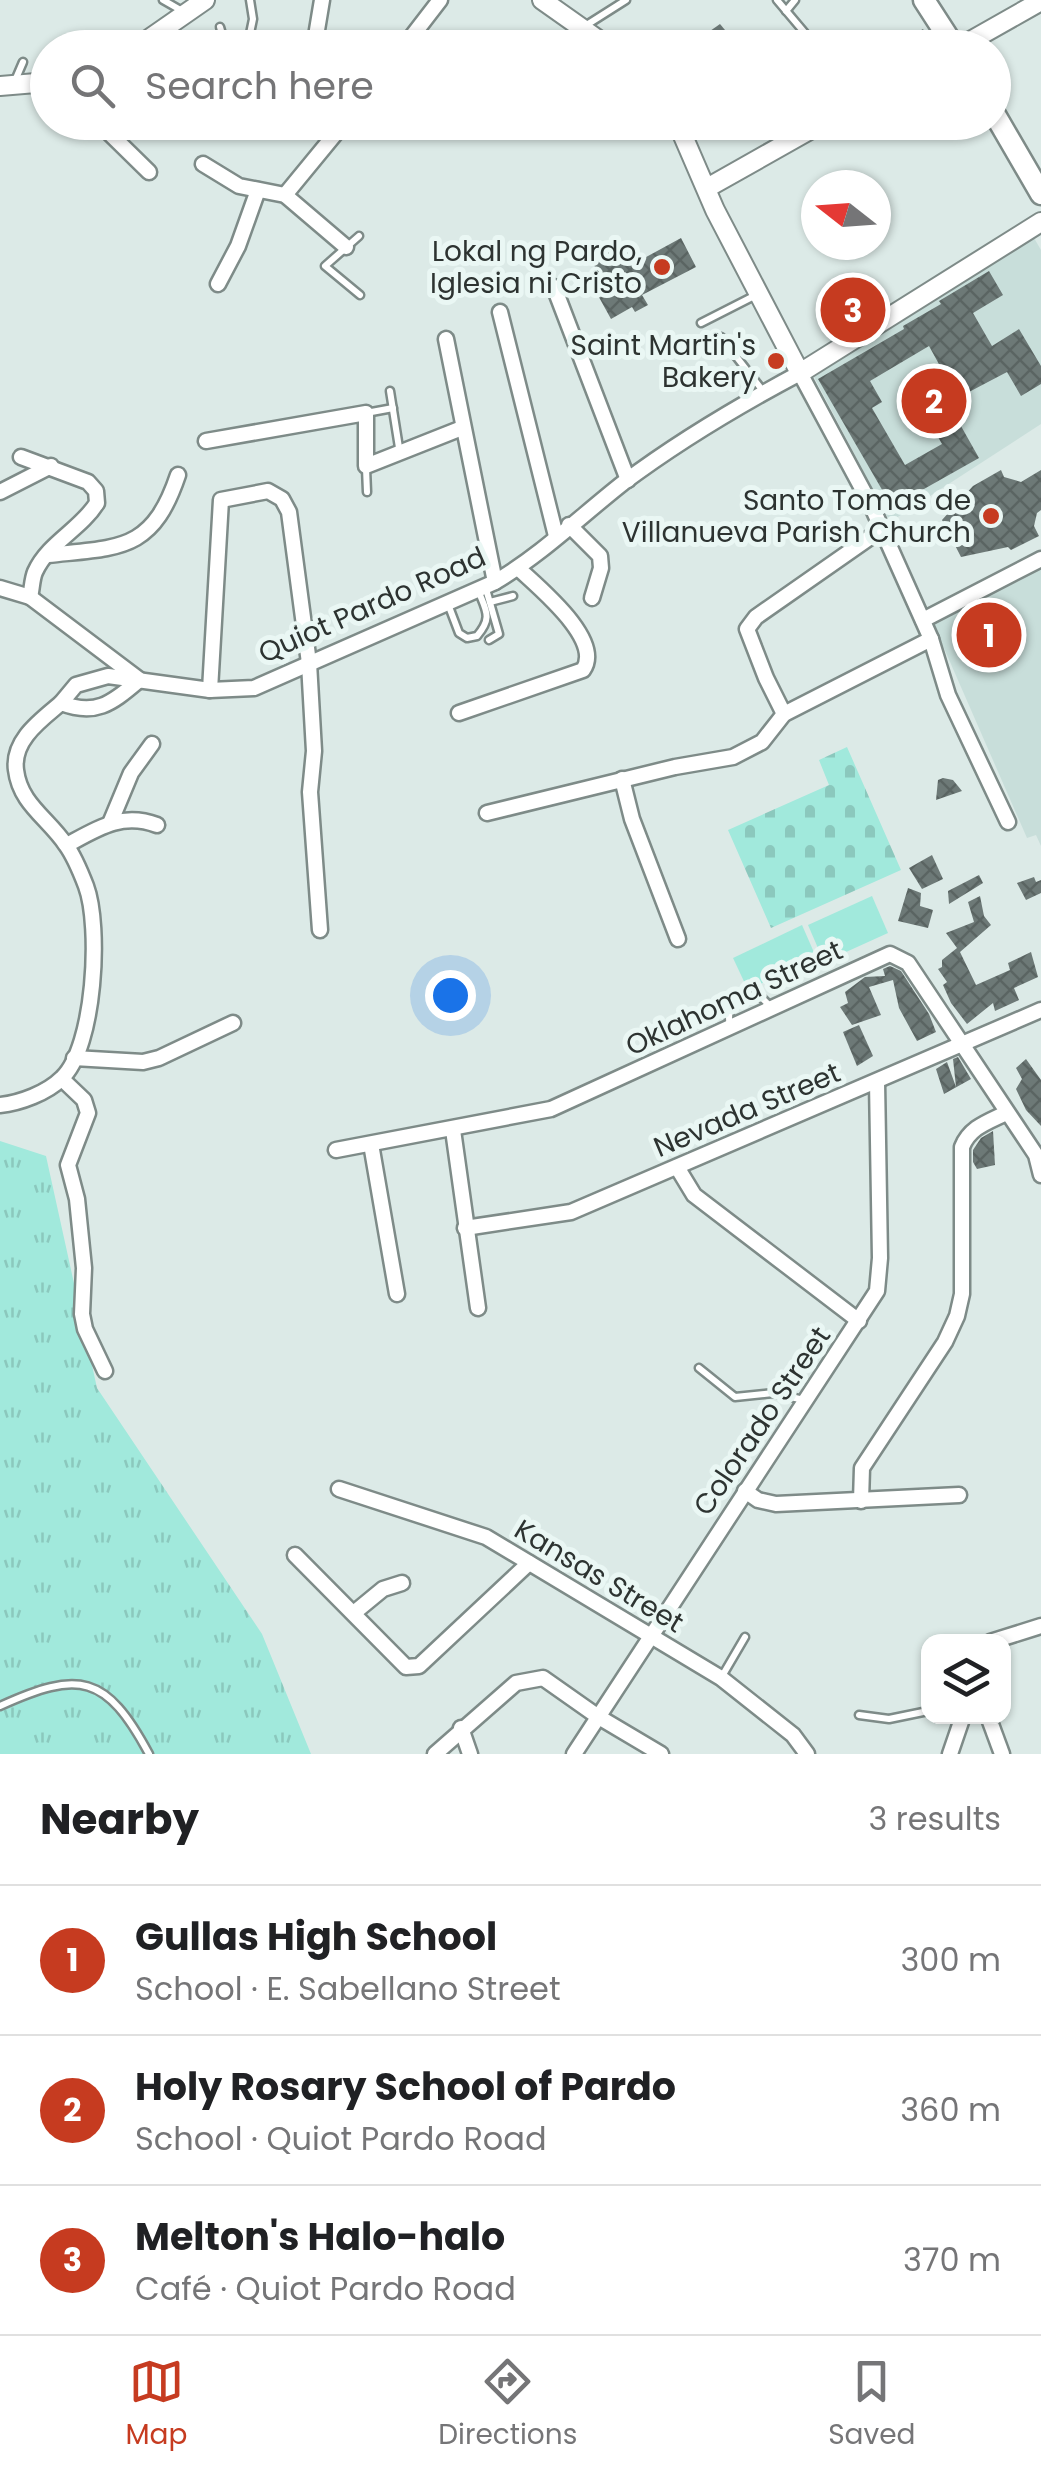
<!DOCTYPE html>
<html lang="en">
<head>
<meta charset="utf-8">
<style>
	body { margin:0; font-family:Poppins,sans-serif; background:#f2f2f2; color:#202124 }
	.controls { position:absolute; right:30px; bottom:30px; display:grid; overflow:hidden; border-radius:20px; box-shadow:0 2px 8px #0004 }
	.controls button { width:90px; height:90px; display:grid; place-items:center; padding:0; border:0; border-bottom:2px solid #e0e0e0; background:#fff; color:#202124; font:50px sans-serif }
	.compass { position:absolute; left:801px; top:170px; width:90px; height:90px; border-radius:50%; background:#fff; box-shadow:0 2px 8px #0004; rotate:287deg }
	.you { position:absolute; left:450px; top:995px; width:35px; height:35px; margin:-25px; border:8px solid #fff; border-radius:50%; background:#1a73e8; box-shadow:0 0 0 15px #1a73e833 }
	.badge { display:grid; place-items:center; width:65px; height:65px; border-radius:50%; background:#c63b20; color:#fff; font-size:32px; font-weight:700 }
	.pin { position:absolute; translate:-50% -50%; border:5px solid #fff; box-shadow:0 2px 10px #0006 }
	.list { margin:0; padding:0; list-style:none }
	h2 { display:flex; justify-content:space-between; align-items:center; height:130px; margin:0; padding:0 40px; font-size:42px }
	h2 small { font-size:32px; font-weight:400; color:#757577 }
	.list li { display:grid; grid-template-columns:65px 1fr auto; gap:30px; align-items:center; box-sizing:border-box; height:150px; padding:0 40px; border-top:2px solid #e0e0e0 }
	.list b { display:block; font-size:38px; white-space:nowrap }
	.list p { margin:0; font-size:32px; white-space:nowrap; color:#757577 }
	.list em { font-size:32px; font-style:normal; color:#757577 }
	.icon { flex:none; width:55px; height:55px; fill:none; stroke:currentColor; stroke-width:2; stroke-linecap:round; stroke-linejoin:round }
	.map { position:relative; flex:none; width:1041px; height:1754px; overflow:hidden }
	.search { position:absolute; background:#fff; box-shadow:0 2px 8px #0004; left:30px; right:30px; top:30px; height:110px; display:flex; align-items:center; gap:25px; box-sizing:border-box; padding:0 35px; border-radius:55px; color:#757577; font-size:38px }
	.sheet { height:580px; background:#fff }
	nav { display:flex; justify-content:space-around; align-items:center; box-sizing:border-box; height:140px; border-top:2px solid #e0e0e0; background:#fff; font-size:28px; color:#757577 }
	nav a { display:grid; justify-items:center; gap:5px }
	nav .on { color:#c63b20 }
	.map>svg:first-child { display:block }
	.built { fill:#c8deda }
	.grass { fill:url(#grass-tufts) }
	.cemetery { fill:url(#cemetery-stones) }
	.pitch { fill:#a1e9dc }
	.building { fill:url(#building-cross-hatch); fill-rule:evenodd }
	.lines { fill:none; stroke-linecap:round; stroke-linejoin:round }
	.service-casing { stroke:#7e8b88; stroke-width:11 }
	.minor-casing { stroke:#7e8b88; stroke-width:19 }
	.tertiary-casing { stroke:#7e8b88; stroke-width:22 }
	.primary-casing { stroke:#7e8b88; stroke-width:25 }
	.service { stroke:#fff; stroke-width:6 }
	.minor { stroke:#fff; stroke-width:14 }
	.tertiary { stroke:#fff; stroke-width:18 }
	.primary { stroke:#fff; stroke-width:20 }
	.poi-dot { fill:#c63b20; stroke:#eaf7f4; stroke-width:4 }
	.labels { text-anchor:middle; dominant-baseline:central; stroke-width:10; stroke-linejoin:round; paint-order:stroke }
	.poi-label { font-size:28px; fill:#2d3331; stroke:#eaf7f4; text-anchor:end }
	.street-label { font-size:28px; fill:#2d3331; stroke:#eaf7f4 }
</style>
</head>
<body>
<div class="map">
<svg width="1041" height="1754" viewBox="0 0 1041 1754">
	<defs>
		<pattern id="grass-tufts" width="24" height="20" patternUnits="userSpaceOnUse" patternTransform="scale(2.5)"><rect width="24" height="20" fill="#a1e9dc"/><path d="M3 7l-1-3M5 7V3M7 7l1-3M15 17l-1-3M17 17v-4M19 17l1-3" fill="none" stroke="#8bc8bd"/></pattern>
		<pattern id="cemetery-stones" width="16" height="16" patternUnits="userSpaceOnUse" patternTransform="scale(2.5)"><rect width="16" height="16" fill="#a1e9dc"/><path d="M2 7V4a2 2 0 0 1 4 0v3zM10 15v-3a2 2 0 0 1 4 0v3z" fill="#8bc8bd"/></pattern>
		<pattern id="building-cross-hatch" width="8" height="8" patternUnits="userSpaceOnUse" patternTransform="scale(2.5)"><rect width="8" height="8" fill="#6d7977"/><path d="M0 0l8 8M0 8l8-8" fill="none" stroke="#5a6462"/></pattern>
	</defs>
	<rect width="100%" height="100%" fill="#dceae7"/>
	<!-- built -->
	<g class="built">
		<path d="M1034,238L1041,250V424L890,522L814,377Z"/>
		<path d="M1041,569V846L1036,835L1027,838L933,623Z"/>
	</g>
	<!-- grass -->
	<path class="grass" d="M0,1141L46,1156L97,1388L262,1634L311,1754H0Z"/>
	<!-- cemetery -->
	<path class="cemetery" d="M847,747L901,870L771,928L728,830L829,785L819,760Z"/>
	<!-- pitch -->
	<g class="pitch">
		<path d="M872,896L888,933L824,962L808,925Z"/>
		<path d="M802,925L816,957L748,990L733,958Z"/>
	</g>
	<!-- building -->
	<g class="building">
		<path d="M720,24L740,48H686Z"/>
		<path d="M923,29L934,48H891Z"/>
		<path d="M681,238L696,267L642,295L648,305L635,312L632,307L611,319L595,290L605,284L591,260L626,242L637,262Z"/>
		<path d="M989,271L1003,295L973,313L992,346L1019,329L1041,366V384L1021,396L1007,372L948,403L979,458L892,507L818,379L904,329L903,326L941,304L939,301ZM929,346L940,366L908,385L942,444L905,465L872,408L882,402L870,381Z"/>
		<path d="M1001,470L1004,477L1021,482L1041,470V510L1037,513L1034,526L1039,536L1011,550L1008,547L961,557L942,520L973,486Z"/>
		<path d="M943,778L953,780L962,791L936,800L938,780Z"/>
		<path d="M932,855L943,879L922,889L909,868Z"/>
		<path d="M979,875L983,883L949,904L948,891Z"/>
		<path d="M1034,877L1036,882L1041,880V893L1026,900L1017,883Z"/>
		<path d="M908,888L921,893L920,906L933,910L928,928L898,921Z"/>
		<path d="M980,896L984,916L991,925L960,952L976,985L1010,970L1008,963L1031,952L1038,977L1014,988L1019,1000L995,1011L993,1003L967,1024L951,1003L943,985L947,982L938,969L942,967V960L957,948L946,933L974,922L968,902Z"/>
		<path d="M890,966L901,971L929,1014L936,1032L917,1041L899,1008L893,980L869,987L881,1015L852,1025L840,1007L848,1003L845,992L865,977L885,976L883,969Z"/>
		<path d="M859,1025L873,1056L857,1066L843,1032Z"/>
		<path d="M958,1057L971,1079L944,1094L936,1069L947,1062L956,1087L953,1059Z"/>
		<path d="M1026,1059L1041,1080V1126L1026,1110L1016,1089L1022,1079L1016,1068Z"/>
		<path d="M993,1131L995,1165L977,1169L973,1162V1150L981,1138Z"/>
	</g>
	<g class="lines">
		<!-- service casing -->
		<g class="service-casing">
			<g id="service">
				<path d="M163,0L184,12"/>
				<path d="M777,0L815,45"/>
				<path d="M786,11L795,0"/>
				<path d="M585,26L626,0"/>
				<path d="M220,27L226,48"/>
				<path d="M247,48L253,19L250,0"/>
				<path d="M14,83L23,62"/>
				<path d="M359,236L325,266L360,295"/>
				<path d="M701,323L758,294"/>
				<path d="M721,337L763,391"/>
				<path d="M390,391L400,454"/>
				<path d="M366,413L393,408"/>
				<path d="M366,468L367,492"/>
				<path d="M486,589L499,634L489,640"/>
				<path d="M490,602L513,596"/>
				<path d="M448,604L459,633L467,638L477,636C493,617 486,611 478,590"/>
				<path d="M730,1027C727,1013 731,1007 738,996L761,997L771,1007"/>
				<path d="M699,1368L735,1397L773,1393L804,1400"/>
				<path d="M721,1678L745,1637"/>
				<path d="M0,1706C79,1670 106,1674 149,1754"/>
				<path d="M859,1715L889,1719L928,1711"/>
			</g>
		</g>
		<!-- minor casing -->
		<g class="minor-casing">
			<g id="minor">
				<path d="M167,25L174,48"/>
				<path d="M314,48L322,0"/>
				<path d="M403,48L440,0"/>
				<path d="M98,122L149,172"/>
				<path d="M203,164L239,186L285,195L346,247"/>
				<path d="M285,195L345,122"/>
				<path d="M218,284L238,246L258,190"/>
				<path d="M554,287L628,480"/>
				<path d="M500,312L556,536"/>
				<path d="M446,339L495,582"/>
				<path d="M206,441L366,413V466L462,428"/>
				<path d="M21,457L88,482L96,491L97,503C81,529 48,543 35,572C32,579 32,589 30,597"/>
				<path d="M0,492L51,466"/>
				<path d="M569,525L600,556L601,568L592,598"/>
				<path d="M48,555C120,547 152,552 178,475"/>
				<path d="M0,588L30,597L140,680"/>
				<path d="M923,620L1041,559"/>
				<path d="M210,690L221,500L268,491L282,499L289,512L309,663L314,751L310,792L320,930"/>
				<path d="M61,703L76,685L108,676L210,690L254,688L495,582C541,555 581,516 623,483C679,441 738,406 800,373L872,507L931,639L948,695L1008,822"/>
				<path d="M459,713L583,670C604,640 538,587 518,568"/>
				<path d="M784,714L766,678L747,629L756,617L882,529"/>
				<path d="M622,779L632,819L678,939"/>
				<path d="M487,813L675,767L733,757L762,742L784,714L931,639"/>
				<path d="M111,821L131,773L152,744"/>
				<path d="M67,845C98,828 122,812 157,825"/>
				<path d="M74,1058L143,1062L159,1058L233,1023"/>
				<path d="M62,1079L84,1100L88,1113L68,1165L77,1199L84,1268L82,1314L85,1329L105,1371"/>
				<path d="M0,1105C20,1103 47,1093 62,1078C95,1047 101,926 86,886C81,873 74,856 66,845C48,818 20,804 16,770C12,740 41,720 61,703C95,716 111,704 137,682"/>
				<path d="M453,1130L478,1308"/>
				<path d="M371,1144L397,1294"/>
				<path d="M336,1150L551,1109L890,954L908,963L1036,1155L1041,1175"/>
				<path d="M677,1167L694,1195L859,1321"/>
				<path d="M465,1228L571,1212L1041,1010"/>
				<path d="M339,1489L486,1537L721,1678L793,1735L807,1754"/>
				<path d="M745,1491L758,1500L776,1504L959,1495"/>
				<path d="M861,1501L862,1468L945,1342L957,1316L962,1294V1147C970,1127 988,1122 1006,1113"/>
				<path d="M295,1555L406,1667L419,1666L529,1563"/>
				<path d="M355,1612L383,1589L402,1583"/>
				<path d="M990,1642L1041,1626"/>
				<path d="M988,1716L1002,1754"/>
				<path d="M461,1728L470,1754"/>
				<path d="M435,1754L516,1683L543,1678L597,1716L661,1754"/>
				<path d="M574,1754L877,1291L880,1258L877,1082"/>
				<path d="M950,1754L963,1716"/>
			</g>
		</g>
		<!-- tertiary casing -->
		<g class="tertiary-casing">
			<g id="tertiary">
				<path d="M542,0L610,48"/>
				<path d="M136,48L205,0"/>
				<path d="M958,48L1041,1"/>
				<path d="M0,86L48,82"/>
				<path d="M677,122L715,210L800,373L1041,222"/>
				<path d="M707,188L824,122"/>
			</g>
		</g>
		<!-- primary casing -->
		<g class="primary-casing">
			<g id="primary">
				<path d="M924,0L955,48"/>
				<path d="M994,113L1041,194"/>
			</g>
		</g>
		<!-- service -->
		<use href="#service" class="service"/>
		<!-- minor -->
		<use href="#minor" class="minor"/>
		<!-- tertiary -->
		<use href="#tertiary" class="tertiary"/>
		<!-- primary -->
		<use href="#primary" class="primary"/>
	</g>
	<!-- markers -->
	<g class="poi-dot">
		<circle cx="662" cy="267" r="10"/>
		<circle cx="776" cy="361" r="10"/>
		<circle cx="991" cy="516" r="10"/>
	</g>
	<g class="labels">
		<!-- poi labels -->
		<g class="poi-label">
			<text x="642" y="251">Lokal ng Pardo,<tspan x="642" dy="32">Iglesia ni Cristo</tspan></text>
			<text x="756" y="345">Saint Martin's<tspan x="756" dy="32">Bakery</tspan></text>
			<text x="971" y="500">Santo Tomas de<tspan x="971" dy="32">Villanueva Parish Church</tspan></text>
		</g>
		<!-- street labels -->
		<g class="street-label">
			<text transform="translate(372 605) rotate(-24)">Quiot Pardo Road</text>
			<text transform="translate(734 998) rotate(-25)">Oklahoma Street</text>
			<text transform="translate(747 1110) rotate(-23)">Nevada Street</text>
			<text transform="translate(762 1421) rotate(-56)">Colorado Street</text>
			<text transform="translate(599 1576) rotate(31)">Kansas Street</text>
		</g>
	</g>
</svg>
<div class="controls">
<button><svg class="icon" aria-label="layers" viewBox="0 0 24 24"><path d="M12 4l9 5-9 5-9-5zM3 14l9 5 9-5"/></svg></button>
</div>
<svg class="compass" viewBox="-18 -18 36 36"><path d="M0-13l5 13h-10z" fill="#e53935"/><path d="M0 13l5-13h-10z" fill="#757577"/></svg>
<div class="you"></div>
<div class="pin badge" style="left:989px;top:635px">1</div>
<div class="pin badge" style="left:934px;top:401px">2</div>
<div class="pin badge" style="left:853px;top:310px">3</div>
<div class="search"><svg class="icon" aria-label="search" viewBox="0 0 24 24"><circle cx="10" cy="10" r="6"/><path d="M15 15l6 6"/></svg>Search here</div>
</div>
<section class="sheet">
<h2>Nearby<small>3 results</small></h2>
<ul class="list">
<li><span class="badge">1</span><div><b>Gullas High School</b><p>School · E. Sabellano Street</p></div><em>300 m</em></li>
<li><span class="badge">2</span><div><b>Holy Rosary School of Pardo</b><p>School · Quiot Pardo Road</p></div><em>360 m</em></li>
<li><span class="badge">3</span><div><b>Melton's Halo-halo</b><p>Café · Quiot Pardo Road</p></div><em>370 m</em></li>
</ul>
</section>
<nav>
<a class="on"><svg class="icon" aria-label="map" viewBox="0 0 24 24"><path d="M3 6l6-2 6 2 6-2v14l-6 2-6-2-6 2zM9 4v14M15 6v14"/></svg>Map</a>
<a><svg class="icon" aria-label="directions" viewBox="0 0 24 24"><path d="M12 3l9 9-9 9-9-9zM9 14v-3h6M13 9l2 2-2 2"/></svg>Directions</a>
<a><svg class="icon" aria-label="saved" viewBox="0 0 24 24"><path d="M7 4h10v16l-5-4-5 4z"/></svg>Saved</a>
</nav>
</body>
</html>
